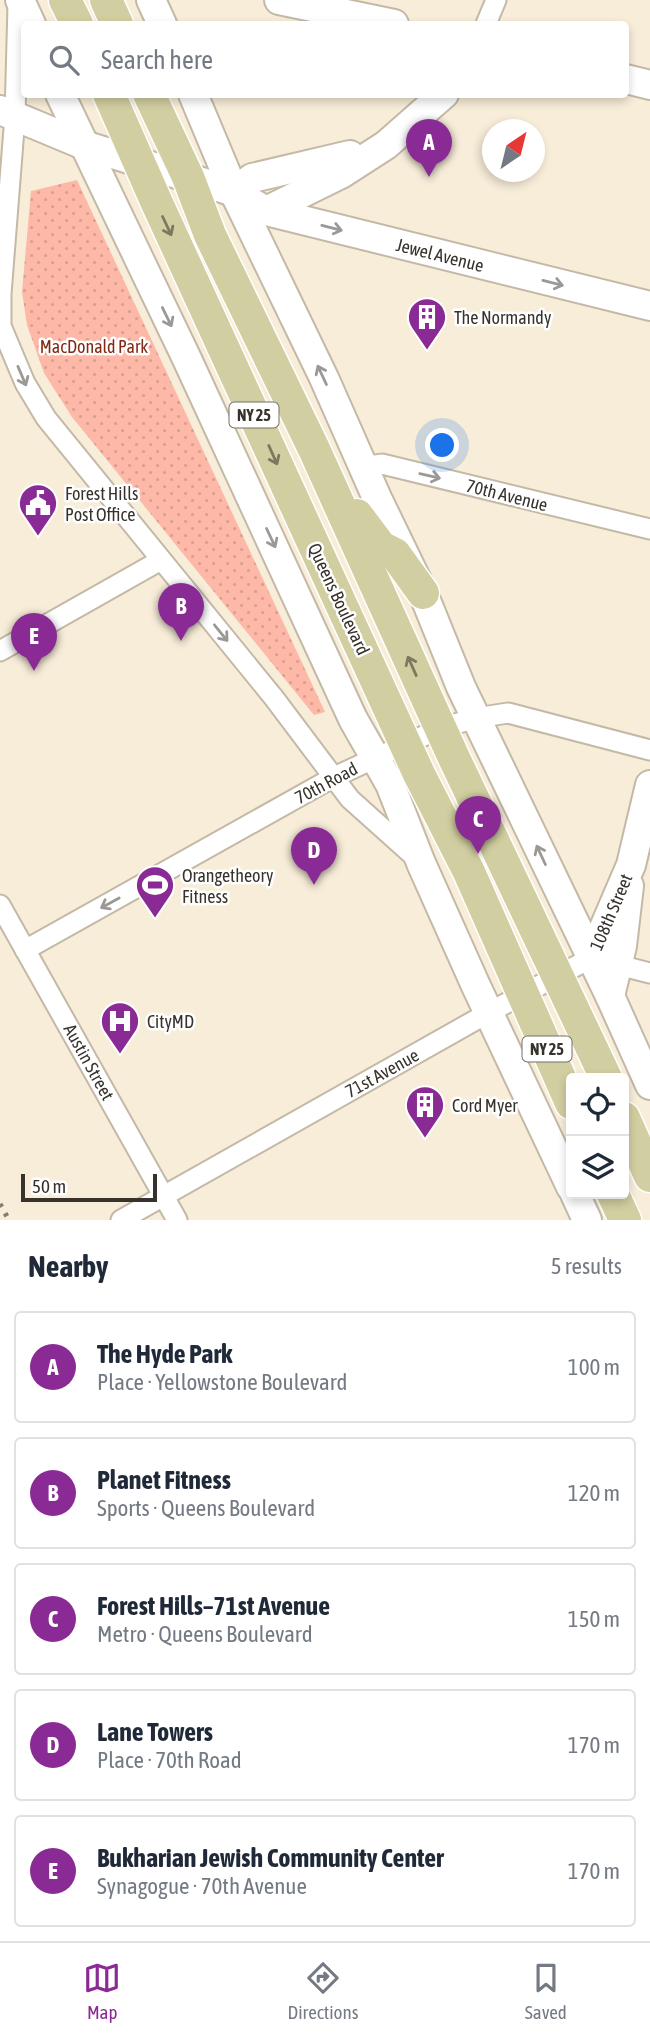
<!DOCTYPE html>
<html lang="en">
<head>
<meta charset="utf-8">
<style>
	body { margin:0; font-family:"Asap Condensed",sans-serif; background:#f6f6f7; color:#1f2937 }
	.controls { position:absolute; right:21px; bottom:21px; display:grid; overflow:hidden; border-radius:7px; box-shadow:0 4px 10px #0003 }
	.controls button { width:63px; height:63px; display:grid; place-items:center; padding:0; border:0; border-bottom:2px solid #e0e1e3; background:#fff; color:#1f2937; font:35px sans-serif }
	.compass { position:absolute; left:482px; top:119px; width:63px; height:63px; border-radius:50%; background:#fff; box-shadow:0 4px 10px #0003; rotate:35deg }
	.scale { position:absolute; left:21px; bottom:18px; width:136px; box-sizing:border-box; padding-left:7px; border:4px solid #37332c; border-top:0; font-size:19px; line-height:24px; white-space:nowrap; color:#37332c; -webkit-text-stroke:5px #fff; paint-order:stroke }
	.you { position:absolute; left:443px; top:446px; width:24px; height:24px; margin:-18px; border:5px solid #fff; border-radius:50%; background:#1a73e8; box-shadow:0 0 0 10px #1a73e833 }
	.badge { display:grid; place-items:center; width:46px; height:46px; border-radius:50%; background:#8a2a94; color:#fff; font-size:23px; font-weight:700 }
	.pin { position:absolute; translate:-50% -58px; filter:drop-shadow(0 2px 4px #0008) }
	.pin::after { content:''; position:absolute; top:37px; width:24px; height:21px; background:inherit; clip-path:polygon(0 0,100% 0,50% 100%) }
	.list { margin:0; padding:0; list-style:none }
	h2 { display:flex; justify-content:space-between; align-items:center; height:91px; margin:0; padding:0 28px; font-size:30px }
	h2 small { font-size:23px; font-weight:400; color:#747a83 }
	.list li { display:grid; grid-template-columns:46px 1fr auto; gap:21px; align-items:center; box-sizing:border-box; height:112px; margin:0 14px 14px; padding:0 14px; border:2px solid #e0e1e3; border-radius:7px }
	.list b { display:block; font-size:26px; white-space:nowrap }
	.list p { margin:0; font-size:23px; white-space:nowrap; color:#747a83 }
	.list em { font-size:23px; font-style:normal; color:#747a83 }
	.icon { flex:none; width:38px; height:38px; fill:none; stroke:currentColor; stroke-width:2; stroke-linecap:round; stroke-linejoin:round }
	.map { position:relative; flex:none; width:650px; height:1220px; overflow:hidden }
	.search { position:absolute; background:#fff; box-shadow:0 4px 10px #0003; left:21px; right:21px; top:21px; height:77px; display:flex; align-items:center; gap:18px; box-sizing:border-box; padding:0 24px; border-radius:7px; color:#747a83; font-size:26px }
	.sheet { height:721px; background:#fff }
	nav { display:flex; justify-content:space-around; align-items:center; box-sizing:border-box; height:98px; border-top:2px solid #e0e1e3; background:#fff; font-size:19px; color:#747a83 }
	nav a { display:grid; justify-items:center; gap:4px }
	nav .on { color:#8a2a94 }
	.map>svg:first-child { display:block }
	.green { fill:url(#green-dots) }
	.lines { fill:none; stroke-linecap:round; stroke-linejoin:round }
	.street-casing { stroke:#c3b9a6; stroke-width:23 }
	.secondary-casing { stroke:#c3b9a6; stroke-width:32 }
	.primary-casing { stroke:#fff; stroke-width:35 }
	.street { stroke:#fff; stroke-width:19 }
	.secondary { stroke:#fff; stroke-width:28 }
	.primary { stroke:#d1cea1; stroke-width:32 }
	.rail { stroke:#847d71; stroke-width:5; stroke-dasharray:3.5 7; stroke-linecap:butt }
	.oneway { stroke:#7c7961 }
	.oneway2 { stroke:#9b9996 }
	.labels { text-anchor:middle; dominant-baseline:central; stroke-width:5; stroke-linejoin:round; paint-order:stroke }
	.shield { fill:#fff; stroke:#73706b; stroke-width:2 }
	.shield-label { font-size:16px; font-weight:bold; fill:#37332c }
	.street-label { font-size:18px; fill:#37332c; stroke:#fff }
	.poi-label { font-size:18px; fill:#37332c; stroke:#fff; text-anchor:start }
	.park-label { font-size:18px; fill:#812914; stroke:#fff }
</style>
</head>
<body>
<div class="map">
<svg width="650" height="1220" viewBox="0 0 650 1220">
	<defs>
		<pattern id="green-dots" width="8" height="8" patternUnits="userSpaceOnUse" patternTransform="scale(1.75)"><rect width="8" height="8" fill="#feb8a7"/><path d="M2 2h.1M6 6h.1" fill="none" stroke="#da9f90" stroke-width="1.8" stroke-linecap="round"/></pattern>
	</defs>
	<rect width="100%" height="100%" fill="#f8edd9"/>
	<!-- green -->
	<path class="green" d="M77,180L325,712L314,715L72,417L44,373L27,325L22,292L31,191Z"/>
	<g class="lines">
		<!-- street casing -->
		<g class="street-casing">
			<g id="street">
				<path d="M18,5L15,116L1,294V326L25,383L46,418L274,698L350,799L417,859"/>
				<path d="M486,24L496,0"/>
				<path d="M363,467L382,464L650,529"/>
				<path d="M0,651L161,560"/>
				<path d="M0,905L177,1220"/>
				<path d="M25,950L334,777L441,728L476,718L508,713L650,750"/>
				<path d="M121,1220L488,1013L591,958L650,973"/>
			</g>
		</g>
		<!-- secondary casing -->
		<g class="secondary-casing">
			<g id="secondary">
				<path d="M20,0L31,24"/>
				<path d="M151,0L162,24"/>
				<path d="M279,0L394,24"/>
				<path d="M626,79L650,85"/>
				<path d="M60,94L187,359L353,719L390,784L421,863L476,986L571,1187"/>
				<path d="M193,94L234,192L324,378L377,498L423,593L461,687L610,996L650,1085"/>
				<path d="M0,110L84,145L234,192L266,211L650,306"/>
				<path d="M234,192L252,178L350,155"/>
				<path d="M266,211L341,174L386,145L444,94"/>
				<path d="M591,958L631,865L650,785"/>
				<path d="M610,996L622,946L629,886"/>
				<path d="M575,1194L587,1220"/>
			</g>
		</g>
		<!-- primary casing -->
		<g class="primary-casing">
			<g id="primary">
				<path d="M65,0L77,24"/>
				<path d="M106,0L117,24"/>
				<path d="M109,94L156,201L419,774L469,872L571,1103"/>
				<path d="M149,94L188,177L210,235L313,447L454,758L606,1078"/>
				<path d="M357,515L381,547L395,554L423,593"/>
				<path d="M624,1118L650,1176"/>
				<path d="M613,1194L625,1220"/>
			</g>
		</g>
		<!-- street -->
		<use href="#street" class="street"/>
		<!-- secondary -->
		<use href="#secondary" class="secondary"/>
		<!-- primary -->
		<use href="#primary" class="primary"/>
		<!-- rail -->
		<path class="rail" d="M0,1204L9,1220"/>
	</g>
	<!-- one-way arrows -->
	<defs><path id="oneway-shaft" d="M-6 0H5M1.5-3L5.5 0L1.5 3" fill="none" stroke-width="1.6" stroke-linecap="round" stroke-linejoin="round" transform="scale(1.75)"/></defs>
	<g class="oneway">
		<use href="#oneway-shaft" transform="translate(167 226) rotate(65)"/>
		<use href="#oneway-shaft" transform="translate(273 455) rotate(66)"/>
		<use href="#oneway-shaft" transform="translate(412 666) rotate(-114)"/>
	</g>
	<g class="oneway2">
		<use href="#oneway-shaft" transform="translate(332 228) rotate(14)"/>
		<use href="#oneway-shaft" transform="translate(553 283) rotate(14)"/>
		<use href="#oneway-shaft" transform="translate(167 317) rotate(64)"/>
		<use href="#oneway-shaft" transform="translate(322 375) rotate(-115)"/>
		<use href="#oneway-shaft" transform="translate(22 376) rotate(67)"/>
		<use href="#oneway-shaft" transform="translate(430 476) rotate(13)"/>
		<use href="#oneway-shaft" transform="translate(271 538) rotate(65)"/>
		<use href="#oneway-shaft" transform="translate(221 633) rotate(51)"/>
		<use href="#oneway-shaft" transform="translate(541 855) rotate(-115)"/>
		<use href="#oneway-shaft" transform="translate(110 903) rotate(151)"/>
	</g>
	<!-- icons -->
	<defs>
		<g id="building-pin" transform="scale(2.0125)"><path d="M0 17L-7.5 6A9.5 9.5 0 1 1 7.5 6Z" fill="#8a2a94" stroke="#fff"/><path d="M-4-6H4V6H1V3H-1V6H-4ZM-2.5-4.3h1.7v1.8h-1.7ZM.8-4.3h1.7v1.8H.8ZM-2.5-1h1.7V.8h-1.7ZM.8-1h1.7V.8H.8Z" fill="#fff"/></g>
		<g id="civic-pin" transform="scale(2.0125)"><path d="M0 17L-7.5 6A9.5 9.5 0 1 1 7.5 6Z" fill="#8a2a94" stroke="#fff"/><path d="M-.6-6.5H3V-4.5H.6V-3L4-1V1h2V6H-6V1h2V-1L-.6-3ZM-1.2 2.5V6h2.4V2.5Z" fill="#fff"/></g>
		<g id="stadium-pin" transform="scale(2.0125)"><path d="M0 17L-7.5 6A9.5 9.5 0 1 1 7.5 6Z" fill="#8a2a94" stroke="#fff"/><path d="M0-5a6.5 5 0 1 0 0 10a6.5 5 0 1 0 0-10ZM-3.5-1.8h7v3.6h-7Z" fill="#fff"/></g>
		<g id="hospital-pin" transform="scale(2.0125)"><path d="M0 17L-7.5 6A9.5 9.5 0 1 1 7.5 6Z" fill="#8a2a94" stroke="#fff"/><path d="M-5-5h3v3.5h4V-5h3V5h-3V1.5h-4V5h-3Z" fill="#fff"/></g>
	</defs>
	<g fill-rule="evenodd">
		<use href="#building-pin" x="427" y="317"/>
		<use href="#civic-pin" x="38" y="503"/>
		<use href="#stadium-pin" x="155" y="885"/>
		<use href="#hospital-pin" x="120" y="1021"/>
		<use href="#building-pin" x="425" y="1105"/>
	</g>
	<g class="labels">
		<!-- shield labels -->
		<g class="shield">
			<rect x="229.5" y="402.5" width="49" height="25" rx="5"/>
			<rect x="522.5" y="1036.5" width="49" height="25" rx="5"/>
		</g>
		<g class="shield-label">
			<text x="254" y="415">NY 25</text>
			<text x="547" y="1049">NY 25</text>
		</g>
		<!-- street labels -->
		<g class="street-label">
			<text transform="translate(440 255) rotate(14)">Jewel Avenue</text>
			<text transform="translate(507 495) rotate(14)">70th Avenue</text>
			<text transform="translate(339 599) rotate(65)">Queens Boulevard</text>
			<text transform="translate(326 783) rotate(-28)">70th Road</text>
			<text transform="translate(611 912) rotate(-67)">108th Street</text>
			<text transform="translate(89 1062) rotate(61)">Austin Street</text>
			<text transform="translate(382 1073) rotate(-29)">71st Avenue</text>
		</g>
		<!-- poi labels -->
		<g class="poi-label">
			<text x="454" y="317">The Normandy</text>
			<text x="65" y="493">Forest Hills<tspan x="65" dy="21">Post Office</tspan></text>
			<text x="182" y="875">Orangetheory<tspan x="182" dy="21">Fitness</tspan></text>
			<text x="147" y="1021">CityMD</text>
			<text x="452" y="1105">Cord Myer</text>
		</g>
		<!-- park labels -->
		<g class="park-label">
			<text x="94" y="346">MacDonald Park</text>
		</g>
	</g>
</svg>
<div class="controls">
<button><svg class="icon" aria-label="locate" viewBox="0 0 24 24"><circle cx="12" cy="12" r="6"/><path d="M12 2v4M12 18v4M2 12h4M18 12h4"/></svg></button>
<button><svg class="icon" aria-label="layers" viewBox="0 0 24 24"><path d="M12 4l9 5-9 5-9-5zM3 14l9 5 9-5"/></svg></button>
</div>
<svg class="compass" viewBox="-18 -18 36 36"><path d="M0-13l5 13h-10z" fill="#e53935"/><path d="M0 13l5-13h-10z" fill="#747a83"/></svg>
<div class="scale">50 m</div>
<div class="you"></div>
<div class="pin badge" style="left:429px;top:177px">A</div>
<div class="pin badge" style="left:181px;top:641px">B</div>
<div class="pin badge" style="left:478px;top:854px">C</div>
<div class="pin badge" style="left:314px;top:885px">D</div>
<div class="pin badge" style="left:34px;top:671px">E</div>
<div class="search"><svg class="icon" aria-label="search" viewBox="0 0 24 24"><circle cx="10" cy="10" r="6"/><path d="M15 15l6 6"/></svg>Search here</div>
</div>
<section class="sheet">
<h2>Nearby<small>5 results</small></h2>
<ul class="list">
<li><span class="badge">A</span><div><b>The Hyde Park</b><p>Place · Yellowstone Boulevard</p></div><em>100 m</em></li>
<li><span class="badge">B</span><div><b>Planet Fitness</b><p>Sports · Queens Boulevard</p></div><em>120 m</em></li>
<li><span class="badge">C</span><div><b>Forest Hills–71st Avenue</b><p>Metro · Queens Boulevard</p></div><em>150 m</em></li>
<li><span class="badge">D</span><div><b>Lane Towers</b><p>Place · 70th Road</p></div><em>170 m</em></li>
<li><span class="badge">E</span><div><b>Bukharian Jewish Community Center</b><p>Synagogue · 70th Avenue</p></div><em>170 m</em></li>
</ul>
</section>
<nav>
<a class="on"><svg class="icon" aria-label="map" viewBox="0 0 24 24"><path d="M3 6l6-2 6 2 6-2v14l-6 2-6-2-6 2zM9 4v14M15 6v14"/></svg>Map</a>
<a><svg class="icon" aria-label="directions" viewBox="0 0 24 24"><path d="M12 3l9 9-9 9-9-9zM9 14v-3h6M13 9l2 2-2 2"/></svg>Directions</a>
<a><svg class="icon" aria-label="saved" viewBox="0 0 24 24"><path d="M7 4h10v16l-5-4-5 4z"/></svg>Saved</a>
</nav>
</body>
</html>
